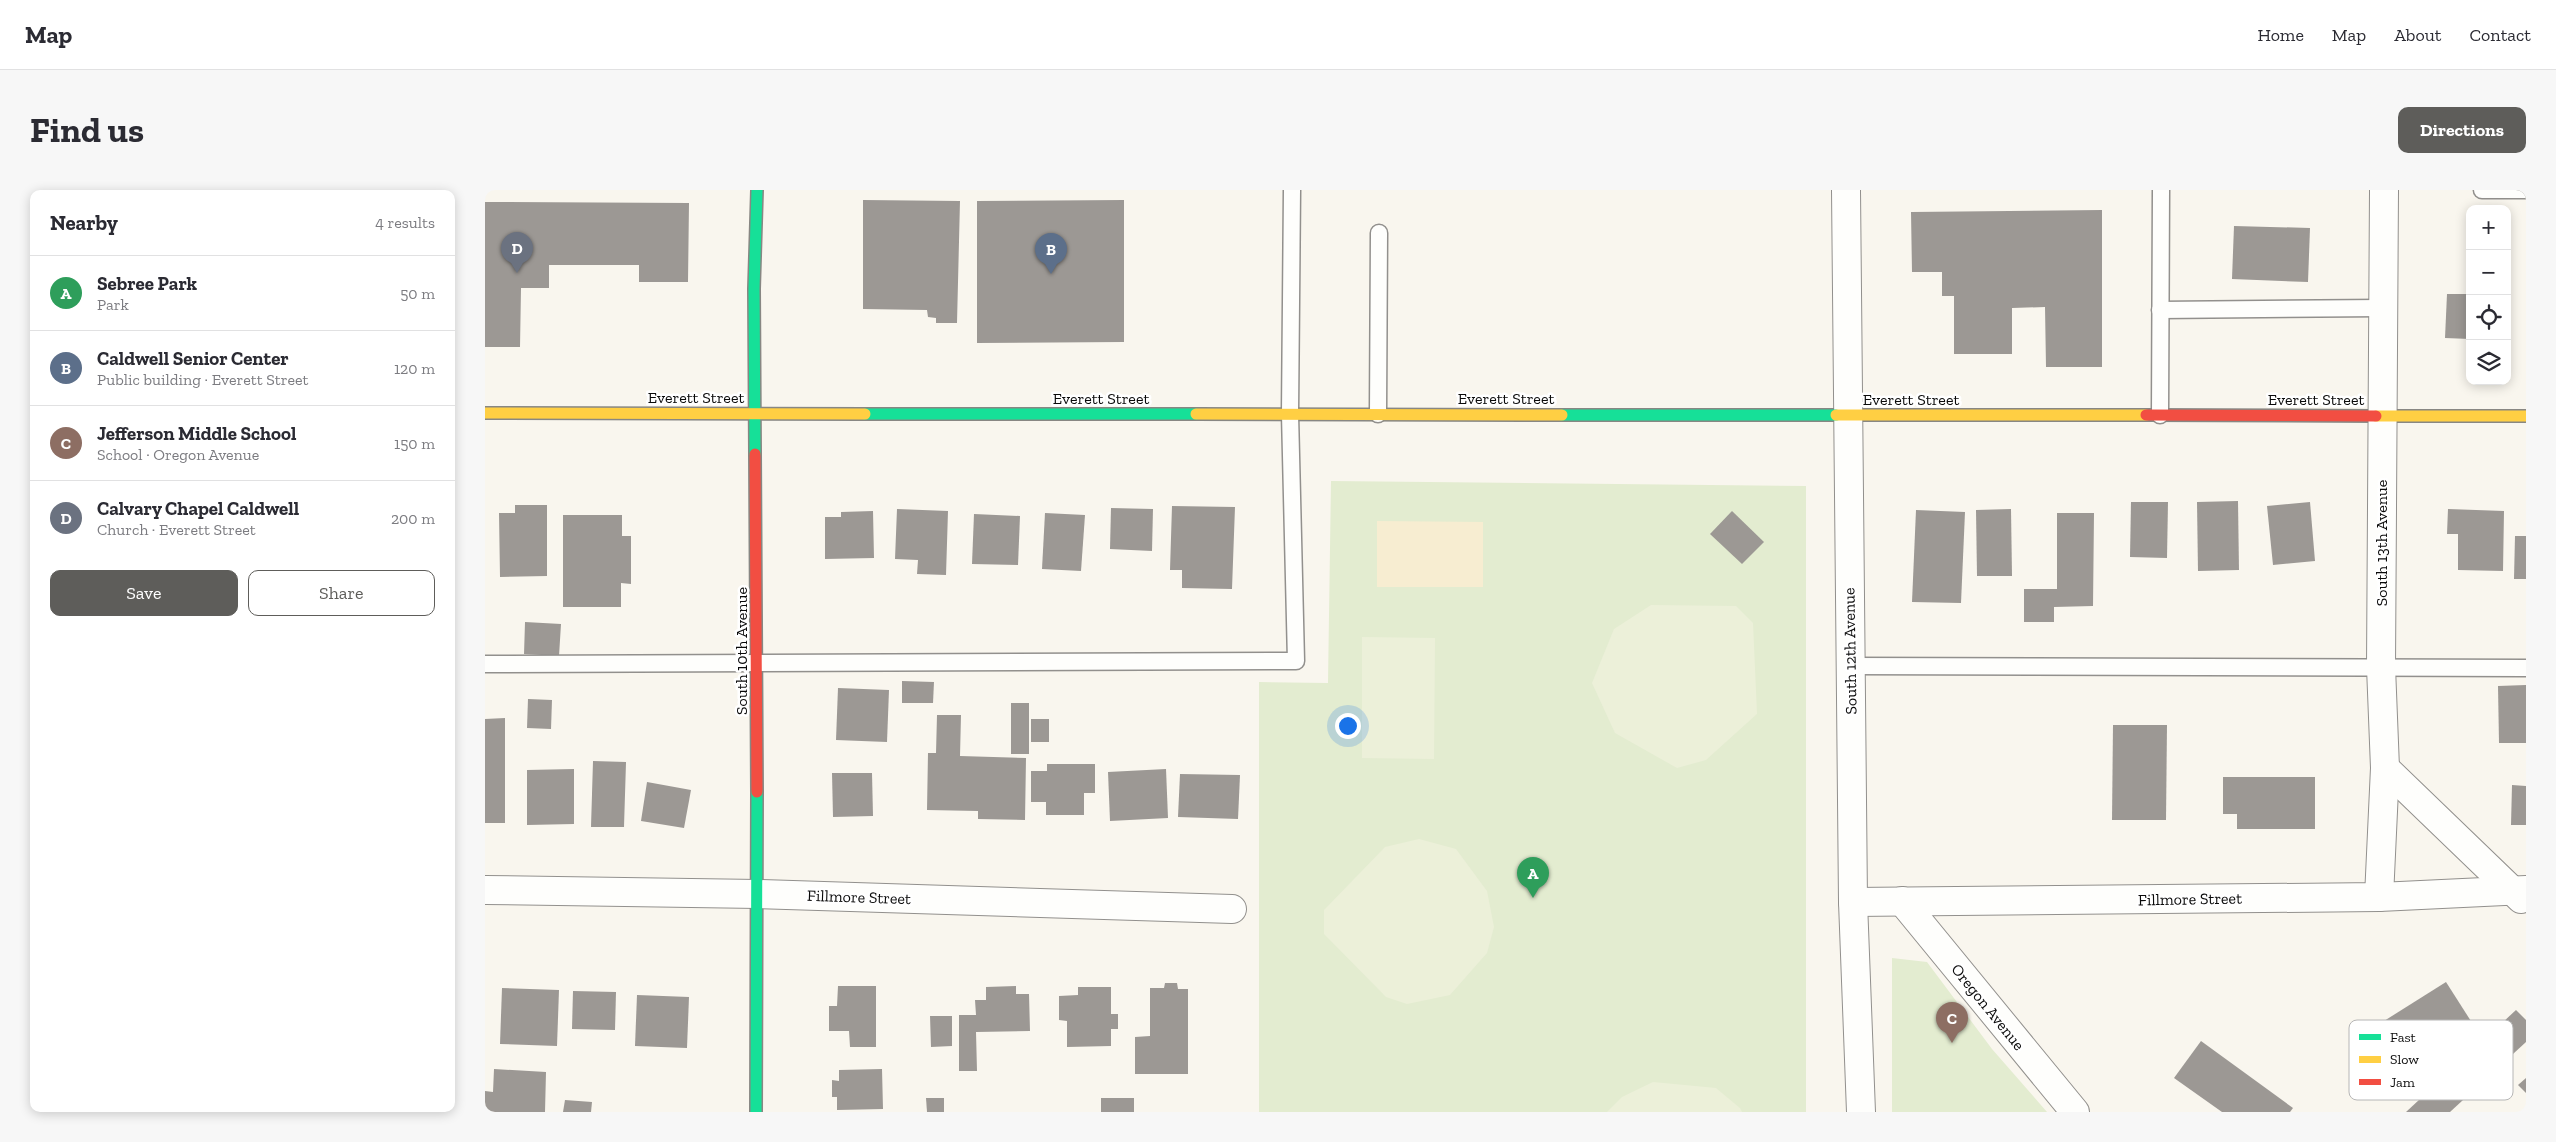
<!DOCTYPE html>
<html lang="en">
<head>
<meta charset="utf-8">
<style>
	body { margin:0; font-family:"Zilla Slab",serif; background:#f7f7f7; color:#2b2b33 }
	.controls { position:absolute; right:15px; top:15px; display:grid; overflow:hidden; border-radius:10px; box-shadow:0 2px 12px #0003 }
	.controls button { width:45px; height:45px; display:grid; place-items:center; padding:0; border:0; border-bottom:1px solid #e1e1e2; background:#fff; color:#2b2b33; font:25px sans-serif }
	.you { position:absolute; left:862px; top:535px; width:18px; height:18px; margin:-12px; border:4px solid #fff; border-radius:50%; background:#1a73e8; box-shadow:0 0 0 8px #1a73e833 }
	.badge { display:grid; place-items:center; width:32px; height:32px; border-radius:50%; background:#5e5d5a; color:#fff; font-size:16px; font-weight:700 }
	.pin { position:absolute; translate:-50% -41px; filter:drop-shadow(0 1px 2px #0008) }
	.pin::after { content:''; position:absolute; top:26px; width:18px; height:15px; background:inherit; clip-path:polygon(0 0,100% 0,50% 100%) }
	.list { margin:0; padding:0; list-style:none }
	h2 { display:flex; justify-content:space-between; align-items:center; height:65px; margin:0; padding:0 20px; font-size:21px }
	h2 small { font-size:16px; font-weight:400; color:#7c7c81 }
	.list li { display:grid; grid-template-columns:32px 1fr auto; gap:15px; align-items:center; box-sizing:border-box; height:75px; padding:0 20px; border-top:1px solid #e1e1e2 }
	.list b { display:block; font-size:19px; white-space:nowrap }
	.list p { margin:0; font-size:16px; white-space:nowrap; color:#7c7c81 }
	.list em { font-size:16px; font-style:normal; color:#7c7c81 }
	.actions { display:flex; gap:10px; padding:15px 20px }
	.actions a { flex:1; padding:11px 0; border:1px solid #5e5d5a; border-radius:10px; text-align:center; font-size:18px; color:#5e5d5a }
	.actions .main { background:#5e5d5a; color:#fff }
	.icon { flex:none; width:28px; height:28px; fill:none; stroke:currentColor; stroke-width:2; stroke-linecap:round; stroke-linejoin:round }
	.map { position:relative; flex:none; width:2041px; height:922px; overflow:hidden; border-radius:10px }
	header { display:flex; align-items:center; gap:30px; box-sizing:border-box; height:70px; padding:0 25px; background:#fff; border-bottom:1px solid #e1e1e2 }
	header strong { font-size:24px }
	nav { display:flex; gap:28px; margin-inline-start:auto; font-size:18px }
	.intro { display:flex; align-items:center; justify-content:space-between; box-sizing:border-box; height:120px; padding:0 30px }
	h1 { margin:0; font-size:35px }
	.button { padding:12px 22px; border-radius:10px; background:#5e5d5a; color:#fff; font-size:18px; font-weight:700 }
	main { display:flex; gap:30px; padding:0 30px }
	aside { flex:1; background:#fff; border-radius:10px; box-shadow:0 2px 12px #0003 }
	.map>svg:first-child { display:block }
	.green { fill:#e3ecd0 }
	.sand { fill:#f7edd1 }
	.pitch { fill:#ecf0d9 }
	.building { fill:#9c9894 }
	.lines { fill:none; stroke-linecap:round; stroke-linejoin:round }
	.lane-casing { stroke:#92908d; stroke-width:19 }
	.street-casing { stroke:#92908d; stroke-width:30 }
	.fast-casing { stroke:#888783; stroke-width:14 }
	.slow-casing { stroke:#888783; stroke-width:14 }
	.jam-casing { stroke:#888783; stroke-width:14 }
	.lane { stroke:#fefefc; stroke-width:16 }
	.street { stroke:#fefefc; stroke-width:28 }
	.fast { stroke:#16e098; stroke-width:11 }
	.slow { stroke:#ffcf43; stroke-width:11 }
	.jam { stroke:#f24e42; stroke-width:11 }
	.labels { text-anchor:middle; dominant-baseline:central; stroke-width:5; stroke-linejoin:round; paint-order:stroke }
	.street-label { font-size:16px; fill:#0a0a0a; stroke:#fff }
	.key { fill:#fff; stroke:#b6b6b6; stroke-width:1 }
	.key-label { font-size:14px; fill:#0a0a0a }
</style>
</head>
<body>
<header>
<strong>Map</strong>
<nav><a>Home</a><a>Map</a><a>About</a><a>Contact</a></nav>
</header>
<div class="intro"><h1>Find us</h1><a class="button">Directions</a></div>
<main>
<aside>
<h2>Nearby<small>4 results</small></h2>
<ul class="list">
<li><span class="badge" style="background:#2e9e5b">A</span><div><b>Sebree Park</b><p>Park</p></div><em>50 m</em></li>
<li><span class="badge" style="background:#5c6f8a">B</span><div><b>Caldwell Senior Center</b><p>Public building · Everett Street</p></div><em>120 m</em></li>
<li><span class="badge" style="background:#8d6e63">C</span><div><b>Jefferson Middle School</b><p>School · Oregon Avenue</p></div><em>150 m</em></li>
<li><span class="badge" style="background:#6b7280">D</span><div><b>Calvary Chapel Caldwell</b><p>Church · Everett Street</p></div><em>200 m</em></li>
</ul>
<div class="actions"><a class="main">Save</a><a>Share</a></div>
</aside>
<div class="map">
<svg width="2041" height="922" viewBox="0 0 2041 922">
	<rect width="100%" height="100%" fill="#f9f6ee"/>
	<!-- green -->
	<g class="green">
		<path d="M846,291L1321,296V922H774V492L843,493Z"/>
		<path d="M1407,768L1442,772L1507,859L1562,922H1407Z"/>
	</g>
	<!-- sand -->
	<path class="sand" d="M892,331L998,332V397H892Z"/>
	<!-- pitch -->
	<g class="pitch">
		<path d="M1166,415L1251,416L1268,433L1272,524L1221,570L1192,578L1130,543L1107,493L1129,439Z"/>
		<path d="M877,447L950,448L949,569L877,568Z"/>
		<path d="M934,649L971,659L1002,701L1009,737L1002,763L965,805L922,814L901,807L839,744V720L900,657Z"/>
		<path d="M1168,892L1231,898L1255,918L1257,922H1122L1137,907Z"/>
	</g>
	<!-- building -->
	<g class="building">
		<path d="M378,10L475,11L472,133H451V128L443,127L442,120L378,119Z"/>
		<path d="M639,10V152L492,153V11Z"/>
		<path d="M0,12L204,13L203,92H154V75H64V98H36L35,157H0Z"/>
		<path d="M1617,20V177H1561L1560,117L1527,118V164H1469V106H1457V82H1427L1426,22Z"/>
		<path d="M1749,36L1825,38L1823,92L1747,89Z"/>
		<path d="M1962,104H1985V149L1960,148Z"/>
		<path d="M1753,311L1754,380L1713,381L1712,312Z"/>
		<path d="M1646,312H1683L1682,368L1645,367Z"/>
		<path d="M1825,312L1830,371L1788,375L1782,316Z"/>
		<path d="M30,315H62V386L15,387L14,323H30Z"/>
		<path d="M687,316L750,317L747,399L697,398V380H685Z"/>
		<path d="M626,318L668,319L667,361L625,359Z"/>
		<path d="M412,319L463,321L461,385L432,384L433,370L410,369Z"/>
		<path d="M1526,319L1527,386H1492L1491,320Z"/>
		<path d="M1963,319L2019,321L2018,381L1973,380V344H1962Z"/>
		<path d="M1431,320L1480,322L1476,413L1427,412Z"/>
		<path d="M388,321L389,368L340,369V327H356V322Z"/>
		<path d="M1247,321L1279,352L1257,374L1225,344Z"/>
		<path d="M560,323L600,325L596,381L557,379Z"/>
		<path d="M1572,323H1609L1608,416L1569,417V432H1539V399H1572Z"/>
		<path d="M489,324L535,326L533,375L487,374Z"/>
		<path d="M78,325H137V346H146V394L136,393V417H78Z"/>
		<path d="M2030,346H2041V389H2029Z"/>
		<path d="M40,432L76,434L74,466L39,464Z"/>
		<path d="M417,491L449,492L448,513H417Z"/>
		<path d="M2041,495V553H2014L2013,496Z"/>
		<path d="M353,498L404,500L402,552L351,550Z"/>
		<path d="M43,509L67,510L66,539L42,538Z"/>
		<rect x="526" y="513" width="18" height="51"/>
		<path d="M452,525H476L475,566L541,568L540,630L493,629V621L442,620L443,563H451Z"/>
		<path d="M20,528V633H0V529Z"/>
		<rect x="546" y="529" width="18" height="23"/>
		<path d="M1628,535H1682L1681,630H1627Z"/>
		<path d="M108,571L141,572L139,637H106Z"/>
		<path d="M562,574H610V603H599V625H561V612H546V581H562Z"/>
		<path d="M89,579V634L42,635V580Z"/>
		<path d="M681,579L683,628L625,631L623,582Z"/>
		<path d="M347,583H387L388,626L348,627Z"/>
		<path d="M695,584L755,585L753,629L693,627Z"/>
		<path d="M1738,587H1830V639H1752V624H1738Z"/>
		<path d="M162,592L206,600L199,638L156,631Z"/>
		<path d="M2027,595L2041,596V635H2026Z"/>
		<path d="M1961,792L1991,839L1901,895L1872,848Z"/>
		<path d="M680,793H692L693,799H703V884H650V847L665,846V798H679Z"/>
		<path d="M353,796H391V857H365L364,841H344V816H352Z"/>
		<path d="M531,796V804H544L545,841L491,842L492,881H474V825H491L490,810H501V797Z"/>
		<path d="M593,797H626V824H633V839H626V856L582,857V831L574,830V806L593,805Z"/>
		<path d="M17,798L74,800L72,856L15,854Z"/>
		<path d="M88,801L131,802L130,840L87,839Z"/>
		<path d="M152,805L204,807L202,858L150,856Z"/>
		<path d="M2031,820L2041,830V852L1965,922H1921Z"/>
		<path d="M445,826H467V856L446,857Z"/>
		<path d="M1716,851L1808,918L1805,922H1737L1689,888Z"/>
		<path d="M9,879L61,882L60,922H0V901L8,902Z"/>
		<path d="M397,879L398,919L352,920V907H347V890L354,891V880Z"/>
		<path d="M2041,888V903L2033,895Z"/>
		<path d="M441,908H459V922H442Z"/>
		<rect x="616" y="908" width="33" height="14"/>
		<path d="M80,910L107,912L106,922H78Z"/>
	</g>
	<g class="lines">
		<!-- lane casing -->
		<g class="lane-casing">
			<g id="lane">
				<path d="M1997,0H2041"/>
				<path d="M1675,120L1898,118"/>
				<path d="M893,224L894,43"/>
				<path d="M1675,225L1676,0"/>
				<path d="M0,474L811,471L805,224L807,0"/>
				<path d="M1365,476L2041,478"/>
			</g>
		</g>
		<!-- street casing -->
		<g class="street-casing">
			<g id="street">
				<path d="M1361,0L1368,712L1376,922"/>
				<path d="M1900,578L2036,709"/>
				<path d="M0,700L273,704L747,719"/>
				<path d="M1894,707L1900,578L1896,477L1899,0"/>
				<path d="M1417,711L1590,922"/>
				<path d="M1368,712L1894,707L2041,700"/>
			</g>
		</g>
		<!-- fast casing -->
		<g class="fast-casing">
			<g id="fast">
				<path d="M380,224H711"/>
				<path d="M1077,225H1351"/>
				<path d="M270,264L269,99L272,0"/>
				<path d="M271,922L272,602"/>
			</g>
		</g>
		<!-- slow casing -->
		<g class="slow-casing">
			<g id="slow">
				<path d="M0,223L380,224"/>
				<path d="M711,224L1077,225"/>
				<path d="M1351,225H1661"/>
				<path d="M1891,226H2041"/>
			</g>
		</g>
		<!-- jam casing -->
		<g class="jam-casing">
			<g id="jam">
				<path d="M1661,225L1891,226"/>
				<path d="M270,264L272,602"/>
			</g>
		</g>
		<!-- lane -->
		<use href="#lane" class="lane"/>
		<!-- street -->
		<use href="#street" class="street"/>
		<!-- fast -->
		<use href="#fast" class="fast"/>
		<!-- slow -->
		<use href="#slow" class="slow"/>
		<!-- jam -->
		<use href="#jam" class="jam"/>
	</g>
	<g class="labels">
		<!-- street labels -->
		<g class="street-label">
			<text x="211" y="207">Everett Street</text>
			<text x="616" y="208">Everett Street</text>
			<text x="1021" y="208">Everett Street</text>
			<text x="1426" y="209">Everett Street</text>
			<text x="1831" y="209">Everett Street</text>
			<text transform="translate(1896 353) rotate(-90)">South 13th Avenue</text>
			<text transform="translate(256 461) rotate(-90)">South 10th Avenue</text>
			<text transform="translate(1365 461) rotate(-91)">South 12th Avenue</text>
			<text transform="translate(374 707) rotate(2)">Fillmore Street</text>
			<text transform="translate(1705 709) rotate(-1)">Fillmore Street</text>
			<text transform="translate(1503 817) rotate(51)">Oregon Avenue</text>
		</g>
	</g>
	<!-- legend -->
	<rect x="1864" y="830" width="164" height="80" rx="8" class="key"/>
	<rect x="1874" y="844" width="22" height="6" fill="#16e098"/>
	<rect x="1874" y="866" width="22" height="7" fill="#ffcf43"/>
	<rect x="1874" y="889" width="22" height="6" fill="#f24e42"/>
	<g class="key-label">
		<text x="1905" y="852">Fast</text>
		<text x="1905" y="874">Slow</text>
		<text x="1905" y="897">Jam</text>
	</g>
</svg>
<div class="controls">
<button>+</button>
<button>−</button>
<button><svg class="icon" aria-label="locate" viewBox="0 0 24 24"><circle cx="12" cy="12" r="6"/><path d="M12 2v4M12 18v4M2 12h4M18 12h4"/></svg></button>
<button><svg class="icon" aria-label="layers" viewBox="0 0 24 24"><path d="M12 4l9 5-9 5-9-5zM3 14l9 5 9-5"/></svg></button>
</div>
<div class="you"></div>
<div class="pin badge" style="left:1048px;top:708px;background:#2e9e5b">A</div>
<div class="pin badge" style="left:566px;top:84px;background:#5c6f8a">B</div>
<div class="pin badge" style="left:1467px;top:853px;background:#8d6e63">C</div>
<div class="pin badge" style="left:32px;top:83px;background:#6b7280">D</div>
</div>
</main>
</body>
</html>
